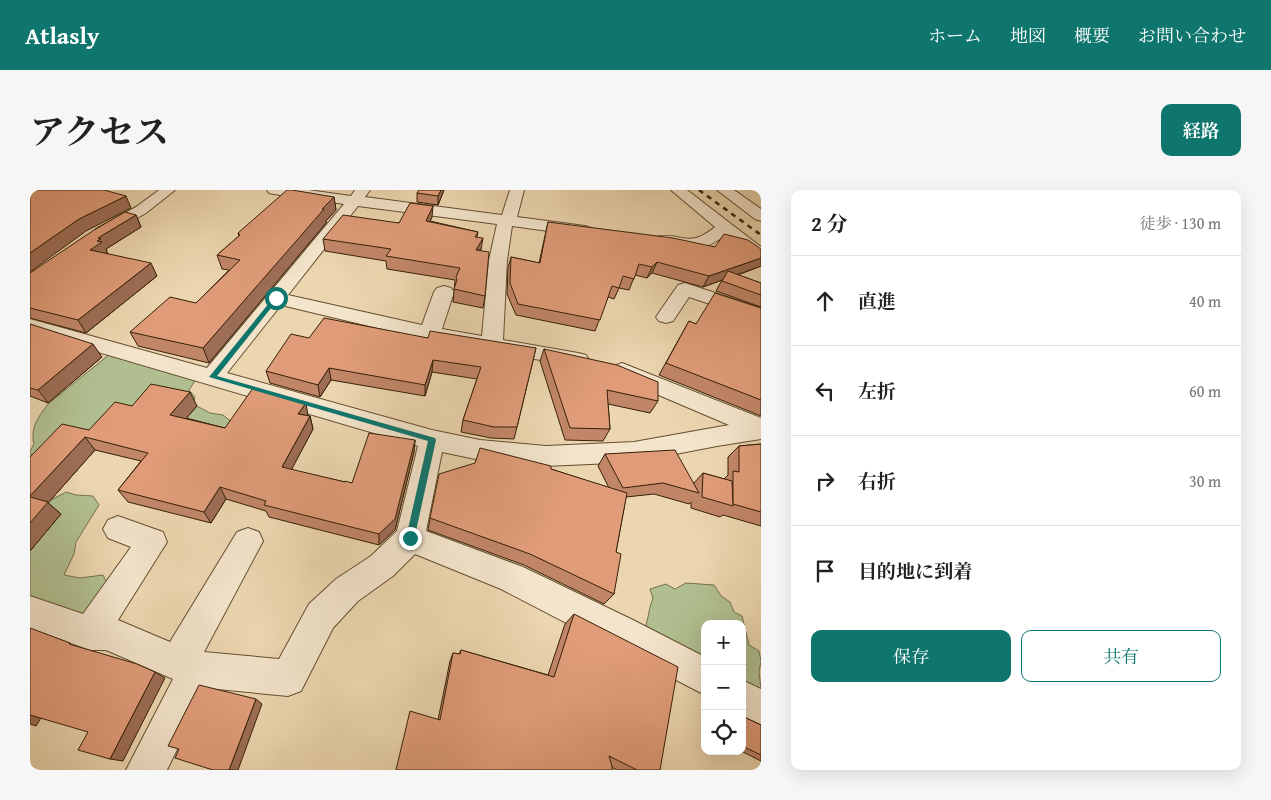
<!DOCTYPE html>
<html lang="ja">
<head>
<meta charset="utf-8">
<style>
	body { margin:0; font-family:"Gentium Book Plus","Noto Serif JP",serif; background:#f6f6f6; color:#222 }
	.controls { position:absolute; right:15px; bottom:15px; display:grid; overflow:hidden; border-radius:10px; box-shadow:0 5px 20px #0002 }
	.controls button { width:45px; height:45px; display:grid; place-items:center; padding:0; border:0; border-bottom:1px solid #e0e0e0; background:#fff; color:#222; font:25px sans-serif }
	.stop { position:absolute; width:15px; height:15px; margin:-11px; border:4px solid #0f766e; border-radius:50%; background:#fff }
	.stop.end { background:#0f766e; border-color:#fff; box-shadow:0 1px 5px #0008 }
	.list { margin:0; padding:0; list-style:none }
	h2 { display:flex; justify-content:space-between; align-items:center; height:65px; margin:0; padding:0 20px; font-size:21px }
	h2 small { font-size:16px; font-weight:400; color:#767676 }
	.list li { display:grid; grid-template-columns:32px 1fr auto; gap:15px; align-items:center; box-sizing:border-box; height:90px; padding:0 20px; border-top:1px solid #e0e0e0 }
	.list b { display:block; font-size:19px; white-space:nowrap }
	.list em { font-size:16px; font-style:normal; color:#767676 }
	.actions { display:flex; gap:10px; padding:15px 20px }
	.actions a { flex:1; padding:11px 0; border:1px solid #0f766e; border-radius:10px; text-align:center; font-size:18px; color:#0f766e }
	.actions .main { background:#0f766e; color:#fff }
	.icon { flex:none; width:28px; height:28px; fill:none; stroke:currentColor; stroke-width:2; stroke-linecap:round; stroke-linejoin:round }
	.map { position:relative; flex:none; width:731px; height:580px; overflow:hidden; border-radius:10px }
	header { display:flex; align-items:center; gap:30px; box-sizing:border-box; height:70px; padding:0 25px; background:#0f766e; color:#fff }
	header strong { font-size:24px }
	nav { display:flex; gap:28px; margin-inline-start:auto; font-size:18px }
	.intro { display:flex; align-items:center; justify-content:space-between; box-sizing:border-box; height:120px; padding:0 30px }
	h1 { margin:0; font-size:35px }
	.button { padding:12px 22px; border-radius:10px; background:#0f766e; color:#fff; font-size:18px; font-weight:700 }
	main { display:flex; gap:30px; padding:0 30px }
	aside { flex:1; background:#fff; border-radius:10px; box-shadow:0 5px 20px #0002 }
	.map>svg:first-child { display:block }
	.green { fill:#b1bf90; stroke:#74704c }
	.lines { fill:none; stroke-linecap:round; stroke-linejoin:round }
	.minor-casing { stroke:#644e31; stroke-width:2 }
	.minor { fill:#f3e4cb; fill-rule:evenodd }
	.rail { stroke:#362007; stroke-width:2.5; stroke-dasharray:5 5; stroke-linecap:butt }
	.wall { fill:#c18668; stroke:#362007 }
	.shaded-wall { fill:#9d6d55; stroke:#362007 }
	.building { fill:#e09c79; stroke:#362007 }
	.route { fill:#0f766e }
</style>
</head>
<body>
<header>
<strong>Atlasly</strong>
<nav><a>ホーム</a><a>地図</a><a>概要</a><a>お問い合わせ</a></nav>
</header>
<div class="intro"><h1>アクセス</h1><a class="button">経路</a></div>
<main>
<div class="map">
<svg width="731" height="580" viewBox="0 0 731 580">
	<rect width="100%" height="100%" fill="#ecd6af"/>
	<filter id="stains"><feTurbulence type="fractalNoise" baseFrequency=".004" numOctaves="4"/><feColorMatrix values="0 0 0 0 .2 0 0 0 0 .09 0 0 0 0 .02 0 0 0 .5 -.17"/></filter>
	<radialGradient id="worn" r=".72"><stop offset=".6" stop-color="#630" stop-opacity="0"/><stop offset="1" stop-color="#630" stop-opacity=".3"/></radialGradient>
	<!-- green -->
	<g class="green">
		<path d="M81,163L168,186L159,200L165,207L163,214L180,223L193,225L203,233L202,240L158,241L2,270L0,261L4,254C0,239 8,227 18,214Z"/>
		<path d="M36,302L46,305L63,306L69,315L46,352L44,364L34,385L50,388L73,385L79,397L61,423L33,427L0,428V308L17,312Z"/>
		<path d="M656,393L684,395L691,406L700,412L704,422L712,426L719,455L729,461L731,471L729,482L731,499L712,501V434H675V480L621,443L616,435C619,425 619,417 623,408L620,399L636,394L645,399Z"/>
	</g>
	<g class="lines">
		<!-- minor casing -->
		<g class="minor-casing">
			<g id="minor">
				<path d="M129,0H145L116,23L78,45H66L64,42L66,39L106,17Z"/>
				<path d="M237,0H278L321,6L325,0H340L335,7L472,25L480,0H494L487,27L555,36L561,38L563,41L561,44L555,46L482,36L477,70L473,150L548,163L556,165L559,170L556,175L548,177L377,145L251,115L197,183L402,240L450,250L516,256L604,252L699,235L584,186L581,181L584,176L592,173L731,228V249L687,256L604,272L516,276L450,270L412,262L396,341L493,377L603,430L675,467V505L471,399L385,364L363,386L328,411L303,438L271,501L258,506L177,498L137,580H96L143,489L76,460H60L0,438V406L53,424L101,357L78,348L73,339L78,330L88,326L133,342L137,352L88,430L140,452L207,342L218,338L229,342L233,351L174,462L249,469L279,414L306,389L341,366L367,341L388,256L0,142V129L177,178L314,14L244,4L239,3ZM328,16L467,34L459,70L452,146L412,139L424,102L421,98L414,96L407,98L404,102L392,135L258,105Z"/>
				<path d="M641,0H657L731,57V70L725,69L695,45C674,63 651,61 626,55L624,51L626,47C652,41 657,60 685,37Z"/>
				<path d="M687,0H704L731,19V31L725,29Z"/>
				<path d="M655,93L731,118V131L659,107L643,131L636,133L629,131L626,127L648,95Z"/>
				<path d="M712,490L731,499V540L712,531Z"/>
			</g>
		</g>
		<!-- minor -->
		<use href="#minor" class="minor"/>
		<!-- rail -->
		<path class="rail" d="M669,0L731,45"/>
	</g>
	<!-- wall -->
	<g class="wall">
		<path d="M414,0L408,15L387,12V3Z"/>
		<path d="M304,7L306,20L296,31V33L179,173L108,156L100,142L166,113L199,80L192,79L187,65L209,46L208,43Z"/>
		<path d="M106,25L111,37L76,59L77,61H76L78,64L127,86L56,143L0,128V83Z"/>
		<path d="M402,27L400,31L448,42L447,47L451,60L455,106L453,118L423,112L425,90L357,79L356,71L295,61L293,49L369,33Z"/>
		<path d="M518,32L731,76L708,85L731,93V117L686,101L692,90L673,97L622,83L617,88L605,85L599,100L589,98L584,109L578,107L565,141L486,125L477,104L478,78L481,67L509,73Z"/>
		<path d="M731,118V226L629,185L659,131L666,134Z"/>
		<path d="M0,134L72,167L18,213L0,206Z"/>
		<path d="M279,148H398L506,158L487,237L484,249L461,248L431,242L433,230L447,189L402,182L395,206L301,190L290,207L240,193L236,181Z"/>
		<path d="M514,159L628,211L620,223L578,214L580,239L573,251L535,250L510,171Z"/>
		<path d="M102,216H167L156,228L195,238L280,226L283,239L261,280L315,292L322,293L385,250L384,262L365,340L349,355L239,327L236,321L196,309L181,333L98,312L88,300L111,271L65,260L18,313L31,324L0,361V267L59,240Z"/>
		<path d="M731,254V336L693,325L690,327L661,318V312L659,314L624,304L596,307L586,362L584,404L574,414L494,375L398,340L400,328L445,273L521,279L579,298L568,276L575,264L664,293L673,283L694,289L698,285V267L709,256Z"/>
		<path d="M544,424L630,580H587L582,577L408,530L420,471L423,463L429,464L431,460L518,485L535,434Z"/>
		<path d="M712,526L731,535V571L711,561H712Z"/>
	</g>
	<!-- shaded-wall -->
	<g class="shaded-wall">
		<path d="M411,0H414L408,15V6Z"/>
		<path d="M96,6L101,18L56,41L0,82V63L49,29Z"/>
		<path d="M304,7L306,20L296,31V33L179,173L173,158L292,19Z"/>
		<path d="M403,16L402,27L395,42L396,31Z"/>
		<path d="M106,25L111,37L76,59L78,65L60,60L67,51L68,48Z"/>
		<path d="M453,48L451,60H446Z"/>
		<path d="M731,68V76L673,97L679,86Z"/>
		<path d="M627,72L622,83L617,88L622,77Z"/>
		<path d="M121,73L127,86L56,143L48,130Z"/>
		<path d="M63,154L72,167L18,213L8,200Z"/>
		<path d="M403,170L402,182L395,206V195Z"/>
		<path d="M299,178L301,190L290,207L288,195Z"/>
		<path d="M160,202L167,216L148,238L140,225Z"/>
		<path d="M276,213L278,226L268,224Z"/>
		<path d="M280,226L283,239L256,290L252,277Z"/>
		<path d="M55,247L65,260L18,313L31,324L0,361V306Z"/>
		<path d="M385,250L384,262L365,340L349,355V344Z"/>
		<path d="M190,297L196,309L181,333L174,322Z"/>
		<path d="M125,482L135,488L93,571L80,569Z"/>
		<path d="M226,509L232,514L208,580H199Z"/>
		<path d="M0,525L11,528L6,536L0,534Z"/>
	</g>
	<!-- building -->
	<g class="building">
		<path d="M0,0H74L96,6L49,29L0,63Z"/>
		<path d="M257,0H262L304,7L292,19H294L173,158L100,142L140,107L166,113L210,70L187,65L210,45L208,43Z"/>
		<path d="M389,0H411L408,6L387,3Z"/>
		<path d="M380,13L403,16L396,31L448,42L445,47L453,48L446,60L459,62L455,106L424,99L427,90L426,87L430,78L356,66L361,59L293,49L313,25L369,33Z"/>
		<path d="M95,22L106,25L68,48L71,49L67,51L72,52L60,60L121,73L48,130L0,118V83L64,40Z"/>
		<path d="M518,32L643,48L685,57L694,44L718,50L731,59V68L679,86L627,72L622,77L609,74L604,89L593,86L589,98L582,96L570,130L488,114L480,93L481,67L510,73Z"/>
		<path d="M698,81L731,93V105L692,91Z"/>
		<path d="M685,103L731,118V210L636,173L659,131L666,134Z"/>
		<path d="M294,128L398,148L400,141L506,158L487,237H464L433,230L451,177L403,170L395,195L299,178L288,195L236,181L261,144L279,148Z"/>
		<path d="M0,134L63,154L8,200L0,198Z"/>
		<path d="M514,159L587,175L628,192V211L577,200L580,239L540,238Z"/>
		<path d="M121,194L160,202L140,225L195,238L223,198L276,213L268,224L280,226L252,277L315,292V291L322,293L339,243L385,250L365,329L349,344L234,315L236,311L190,297L174,322L88,300L118,263L55,247L0,306V267L32,234L59,240L85,212L102,216Z"/>
		<path d="M731,254V322L703,314V281L709,282V256Z"/>
		<path d="M450,258L521,276V279L597,303L586,362L591,364L584,404L500,364L400,328L409,284L445,273Z"/>
		<path d="M645,260L669,303L633,293L593,298L575,264Z"/>
		<path d="M673,283L702,291L703,316L672,307Z"/>
		<path d="M0,307L18,312L0,333Z"/>
		<path d="M544,424L648,477L630,580H607L579,566L583,580H366L380,521L410,530L423,463L430,464L431,460L524,487Z"/>
		<path d="M0,438L40,453L39,454L107,474L125,482L80,569L48,560L58,542L0,525Z"/>
		<path d="M169,495L226,509L199,580H183L145,568L149,559L138,556Z"/>
		<path d="M712,526L731,535V565L712,556Z"/>
	</g>
	<!-- route -->
	<path class="route" d="M244,107L249,108L187,186L405,248L406,250L384,350L380,352L376,348L398,251L179,187Z"/>
	<rect width="100%" height="100%" filter="url(#stains)"/>
	<rect width="100%" height="100%" fill="url(#worn)"/>
</svg>
<div class="controls">
<button>+</button>
<button>−</button>
<button><svg class="icon" aria-label="locate" viewBox="0 0 24 24"><circle cx="12" cy="12" r="6"/><path d="M12 2v4M12 18v4M2 12h4M18 12h4"/></svg></button>
</div>
<div class="stop" style="left:246px;top:108px"></div>
<div class="stop end" style="left:380px;top:348px"></div>
</div>
<aside>
<h2>2 分<small>徒歩 · 130 m</small></h2>
<ul class="list">
<li><svg class="icon" aria-label="ahead" viewBox="0 0 24 24"><path d="M12 20V5M6 11l6-6 6 6"/></svg><div><b>直進</b></div><em>40 m</em></li>
<li><svg class="icon" aria-label="left" viewBox="0 0 24 24"><path d="M17 20v-9H6M10 6l-5 5 5 5"/></svg><div><b>左折</b></div><em>60 m</em></li>
<li><svg class="icon" aria-label="right" viewBox="0 0 24 24"><path d="M7 20v-9h11M14 6l5 5-5 5"/></svg><div><b>右折</b></div><em>30 m</em></li>
<li><svg class="icon" aria-label="arrive" viewBox="0 0 24 24"><path d="M6 21V4h12l-3 4 3 4H6"/></svg><div><b>目的地に到着</b></div></li>
</ul>
<div class="actions"><a class="main">保存</a><a>共有</a></div>
</aside>
</main>
</body>
</html>
